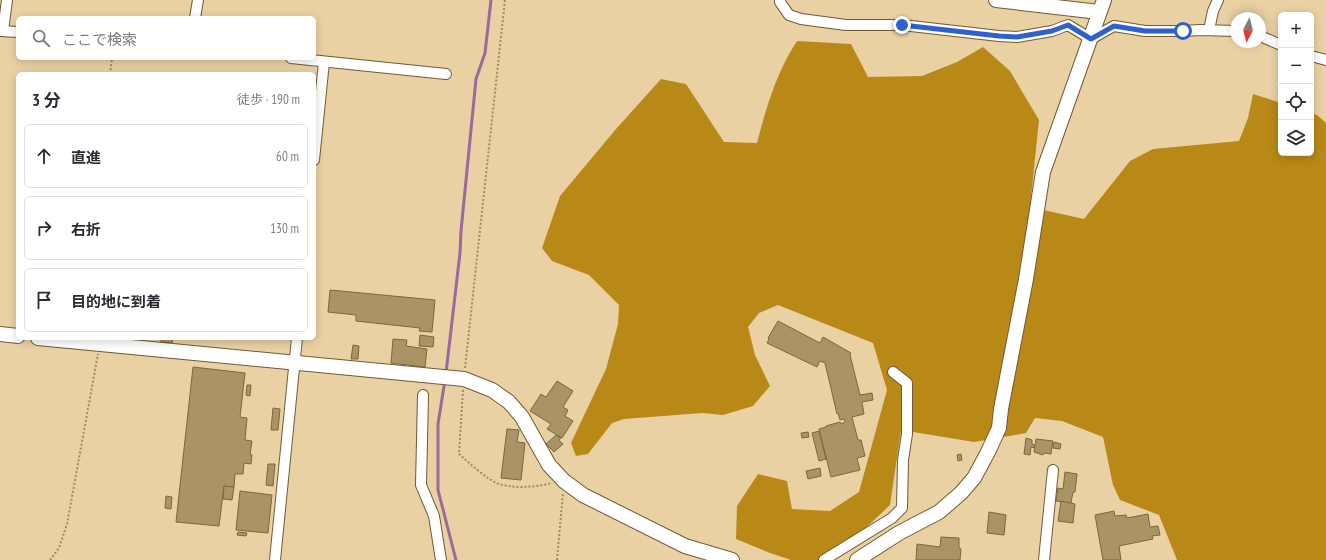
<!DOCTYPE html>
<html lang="ja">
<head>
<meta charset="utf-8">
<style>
	body { margin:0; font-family:"PT Sans Narrow","Noto Sans JP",sans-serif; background:#f7f7f7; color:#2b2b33 }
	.controls { position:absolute; right:12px; top:12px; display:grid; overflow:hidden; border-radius:6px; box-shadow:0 2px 10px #0003 }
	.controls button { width:36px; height:36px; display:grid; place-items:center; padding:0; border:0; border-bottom:1px solid #e1e1e2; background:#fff; color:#2b2b33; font:20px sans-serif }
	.compass { position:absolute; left:1230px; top:12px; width:36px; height:36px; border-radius:50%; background:#fff; box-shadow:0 2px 10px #0003; rotate:187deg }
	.stop { position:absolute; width:12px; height:12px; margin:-9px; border:3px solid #2e61cf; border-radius:50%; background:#fff }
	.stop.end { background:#2e61cf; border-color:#fff; box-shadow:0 1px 4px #0008 }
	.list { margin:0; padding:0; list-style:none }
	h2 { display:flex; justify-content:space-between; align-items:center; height:52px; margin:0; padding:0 16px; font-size:17px }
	h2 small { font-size:13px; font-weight:400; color:#7c7c81 }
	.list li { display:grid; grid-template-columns:26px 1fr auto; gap:12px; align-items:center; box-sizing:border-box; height:64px; margin:0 8px 8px; padding:0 8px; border:1px solid #e1e1e2; border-radius:6px }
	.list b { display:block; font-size:15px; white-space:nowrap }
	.list em { font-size:13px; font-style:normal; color:#7c7c81 }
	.icon { flex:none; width:22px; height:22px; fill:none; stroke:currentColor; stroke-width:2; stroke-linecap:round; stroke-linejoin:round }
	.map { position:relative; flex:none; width:1326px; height:560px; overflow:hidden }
	.search { position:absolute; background:#fff; box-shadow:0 2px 10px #0003; left:16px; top:16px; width:300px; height:44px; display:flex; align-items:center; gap:10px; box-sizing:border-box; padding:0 14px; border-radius:6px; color:#7c7c81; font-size:15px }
	.panel { position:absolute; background:#fff; box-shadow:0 2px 10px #0003; left:16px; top:72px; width:300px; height:268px; border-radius:6px }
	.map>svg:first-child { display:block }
	.forest { fill:#b88917 }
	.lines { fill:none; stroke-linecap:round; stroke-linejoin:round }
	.stream { stroke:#9c6a9a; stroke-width:3 }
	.building { fill:#a99367; stroke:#7c663c }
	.street-casing { stroke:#705a30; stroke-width:12 }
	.secondary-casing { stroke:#705a30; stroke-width:16 }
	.path { stroke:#9d8a68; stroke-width:2; stroke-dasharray:2 2; stroke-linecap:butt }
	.street { stroke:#fff; stroke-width:10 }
	.secondary { stroke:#fff; stroke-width:14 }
	.route { stroke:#2e61cf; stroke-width:5 }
</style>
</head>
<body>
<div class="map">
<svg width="1326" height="560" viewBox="0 0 1326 560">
	<rect width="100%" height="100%" fill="#ead1a4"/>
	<!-- forest -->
	<path class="forest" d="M797,41L851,44L868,77L922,76L957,62L983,47L1010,71L1039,120L1030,207L1084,219L1130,161L1153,149L1239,141L1248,118L1253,94L1281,103V153H1311V113L1317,115L1326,123V560H1177L1159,515L1120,500L1113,485L1103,437L1062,421L1035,418L1026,433L974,442L901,430L890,505L832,560H791L770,553L736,539L737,506L758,474L787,481L792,509L830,511L859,492L887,390L873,343L778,305L759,313L748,327L755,355L770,386L753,406L723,415L702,413L624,419L612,423L588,454L576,456L571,443L606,369L618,324L619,305L589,275L552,261L542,248L560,196L616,129L661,79L686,84L724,142L757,143C766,108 777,71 797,41Z"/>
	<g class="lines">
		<!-- stream -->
		<g class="stream">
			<path d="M446,373L460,253L461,231L476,79L485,53L491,0"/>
			<path d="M445,380L438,424V490L456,560"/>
		</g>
	</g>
	<!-- building -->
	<g class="building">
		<path d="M330,290L435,300L432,332L419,331L420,328L356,321V315L328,312Z"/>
		<path d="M778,321L820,343L823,337L851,353L850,355L860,395L872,393L873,400L862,402L864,414L852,417L858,440H861L865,456L857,458L860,470L831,477L819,429L826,427V426L840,422L841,424L845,422L844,419L840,420L838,413L837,414L825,363L820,361L817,367L767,343L769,339L768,338Z"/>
		<path d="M420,335L434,337L433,347L419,346Z"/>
		<path d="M161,338H173L172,343L161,342Z"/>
		<path d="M393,339L407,340L406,346L427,349L425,367L391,363Z"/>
		<path d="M353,345L359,346L358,359H351Z"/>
		<path d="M193,367L245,373L240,417L247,418L245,440L252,441L250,454L252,455L251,464L244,463L243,474H235L234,487L224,486L219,526L176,522Z"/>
		<path d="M557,381L573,391L563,407L568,410L565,416L573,421L562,438L547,429L551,424L530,411L541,394L546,397Z"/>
		<path d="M247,385H251L250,396L246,395Z"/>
		<path d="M273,408L280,409L278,430H271Z"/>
		<path d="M507,429L519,430L517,442L525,443L521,480L501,478Z"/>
		<path d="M819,431L826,459L819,461L812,433Z"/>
		<path d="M808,432L809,437L802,438L801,433Z"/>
		<path d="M556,435L561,438L559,440L563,444L554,452L546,444Z"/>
		<path d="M1026,438L1032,440V444L1035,445V448L1031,447L1030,455L1024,454Z"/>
		<path d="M1036,439L1053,441L1051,454L1044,453L1043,455L1034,452Z"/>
		<path d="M1054,442L1061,444L1060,449L1053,448Z"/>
		<path d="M961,454L962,460L958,461L957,455Z"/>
		<path d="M268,464H275L273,486L266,485Z"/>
		<path d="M820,468L821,476L808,479L806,471Z"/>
		<path d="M1065,472L1077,474L1075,492H1073L1071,503L1056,501L1058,488L1063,489Z"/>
		<path d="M224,486L234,487L232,500L223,499Z"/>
		<path d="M240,491L272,495L268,533L236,530Z"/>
		<path d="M166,496L172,497L171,509L165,508Z"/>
		<path d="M1061,501L1075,504L1073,523L1058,521Z"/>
		<path d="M1114,511L1115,516L1126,515L1127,518L1148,514L1150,527L1158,526L1160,535L1152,536L1153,539L1119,546L1121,560H1103L1095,515Z"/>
		<path d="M989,512L1006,515L1004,535L987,533Z"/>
		<path d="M238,532L247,533L246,536L237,535Z"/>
		<path d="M941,537L959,538V548L961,549L960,560H916L917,544L940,547Z"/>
	</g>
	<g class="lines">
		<!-- street casing -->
		<g class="street-casing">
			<g id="street">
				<path d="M780,0V2L789,15L801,19L846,25H902L999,36L1017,37L1052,31L1068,25L1091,39L1114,26L1145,31H1183L1200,30L1236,31"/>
				<path d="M195,18L198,0"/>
				<path d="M1209,30L1213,11L1218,0"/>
				<path d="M0,31L18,32"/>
				<path d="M3,31L7,0"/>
				<path d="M1260,36L1281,45"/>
				<path d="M1311,56L1326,60"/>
				<path d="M291,58L446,74"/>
				<path d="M314,160L324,62"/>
				<path d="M423,395L421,485L434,516L441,560"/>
				<path d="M275,560L297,338"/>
				<path d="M824,560L892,518L902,508L903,460L907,434V383L893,372"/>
				<path d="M1044,560L1053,470"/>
			</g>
		</g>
		<!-- secondary casing -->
		<g class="secondary-casing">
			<g id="secondary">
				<path d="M996,0L1099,12"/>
				<path d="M0,334L18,336"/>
				<path d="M38,338L464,379L492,390L509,402L522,417L549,465L564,481L583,495L685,546L732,560"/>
				<path d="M857,560L899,533L939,512L961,493L974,478L988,452L999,428L1001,409L1026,279L1043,172L1104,0"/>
			</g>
		</g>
		<!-- path -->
		<g class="path">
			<path d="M110,74L112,58"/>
			<path d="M465,368L505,0"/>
			<path d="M463,390L459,454C468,462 489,481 499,484C517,489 535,487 552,483"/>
			<path d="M50,560L59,548L67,524L98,354"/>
			<path d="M557,560L563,493"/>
		</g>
		<!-- street -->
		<use href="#street" class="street"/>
		<!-- secondary -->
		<use href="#secondary" class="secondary"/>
	</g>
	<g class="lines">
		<!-- route -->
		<path class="route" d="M902,25L999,36L1017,37L1052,31L1068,25L1091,39L1114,26L1145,31H1183"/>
	</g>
</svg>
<div class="controls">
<button>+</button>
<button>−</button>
<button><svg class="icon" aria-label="locate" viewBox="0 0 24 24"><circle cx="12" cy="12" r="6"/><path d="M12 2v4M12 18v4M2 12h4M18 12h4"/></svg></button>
<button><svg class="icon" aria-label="layers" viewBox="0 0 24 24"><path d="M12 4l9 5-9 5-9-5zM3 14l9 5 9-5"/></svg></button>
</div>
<svg class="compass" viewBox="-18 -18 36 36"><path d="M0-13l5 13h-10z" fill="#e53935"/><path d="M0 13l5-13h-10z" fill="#7c7c81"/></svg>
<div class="stop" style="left:1183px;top:31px"></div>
<div class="stop end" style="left:902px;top:25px"></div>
<div class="search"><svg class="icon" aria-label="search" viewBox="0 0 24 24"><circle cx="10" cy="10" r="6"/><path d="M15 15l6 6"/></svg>ここで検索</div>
<section class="panel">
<h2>3 分<small>徒歩 · 190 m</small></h2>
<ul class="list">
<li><svg class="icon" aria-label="ahead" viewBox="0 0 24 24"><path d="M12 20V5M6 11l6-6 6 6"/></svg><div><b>直進</b></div><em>60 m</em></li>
<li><svg class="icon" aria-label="right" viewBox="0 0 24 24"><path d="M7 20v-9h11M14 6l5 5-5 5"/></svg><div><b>右折</b></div><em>130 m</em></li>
<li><svg class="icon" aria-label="arrive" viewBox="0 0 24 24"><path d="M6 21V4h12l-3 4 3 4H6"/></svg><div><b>目的地に到着</b></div></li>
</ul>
</section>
</div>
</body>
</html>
